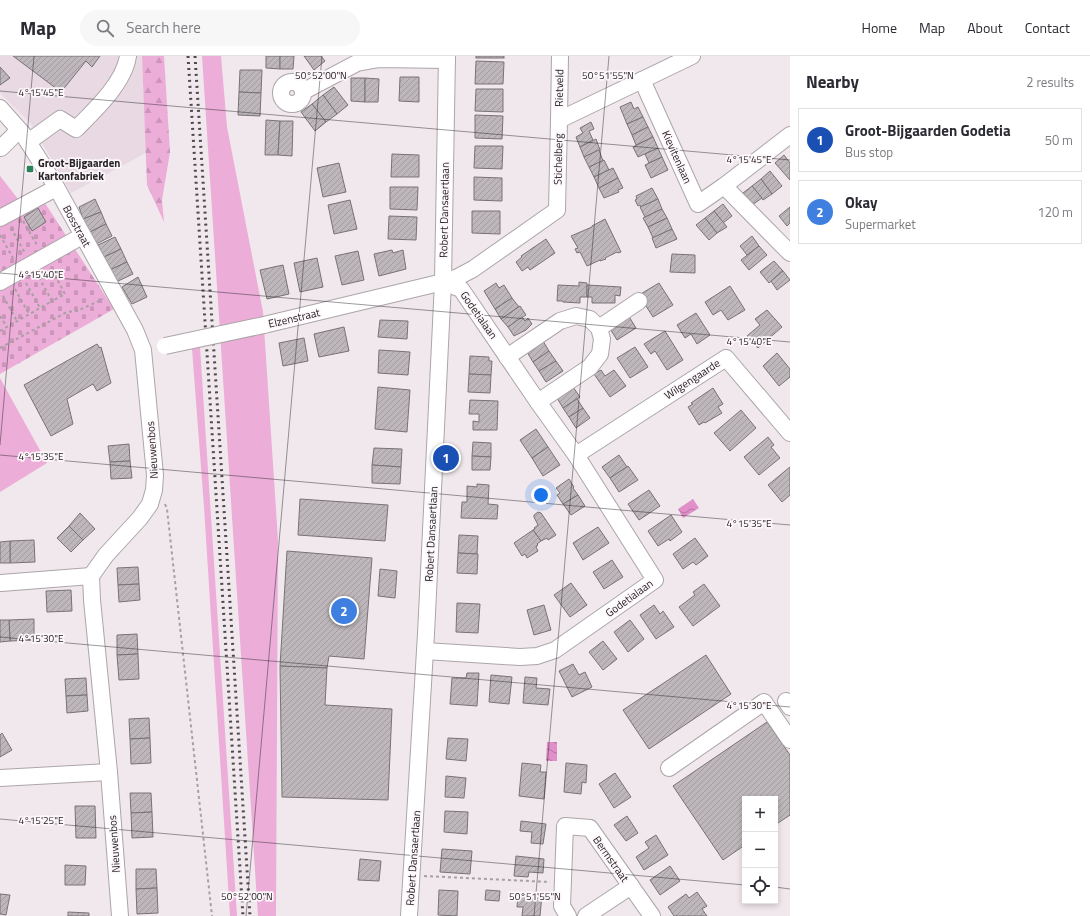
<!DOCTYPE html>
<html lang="en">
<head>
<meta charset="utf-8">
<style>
	body { margin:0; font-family:"Titillium Web",sans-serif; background:#f7f7f7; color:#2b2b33 }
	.controls { position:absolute; right:12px; bottom:12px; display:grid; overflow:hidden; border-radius:0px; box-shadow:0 2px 6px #0003 }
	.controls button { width:36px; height:36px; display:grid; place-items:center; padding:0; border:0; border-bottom:1px solid #e1e1e2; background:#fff; color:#2b2b33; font:20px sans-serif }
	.you { position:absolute; left:541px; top:439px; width:14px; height:14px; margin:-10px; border:3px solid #fff; border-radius:50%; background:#1a73e8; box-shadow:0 0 0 6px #1a73e833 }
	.badge { display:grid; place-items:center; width:26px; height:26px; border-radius:50%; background:#298358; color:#fff; font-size:13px; font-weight:700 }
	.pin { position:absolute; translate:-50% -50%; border:2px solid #fff; box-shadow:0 1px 4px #0006 }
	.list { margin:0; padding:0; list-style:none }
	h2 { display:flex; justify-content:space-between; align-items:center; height:52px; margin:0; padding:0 16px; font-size:17px }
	h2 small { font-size:13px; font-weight:400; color:#7c7c81 }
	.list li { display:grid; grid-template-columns:26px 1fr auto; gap:12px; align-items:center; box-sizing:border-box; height:64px; margin:0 8px 8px; padding:0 8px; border:1px solid #e1e1e2; border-radius:0px }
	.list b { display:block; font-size:15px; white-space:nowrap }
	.list p { margin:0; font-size:13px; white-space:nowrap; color:#7c7c81 }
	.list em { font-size:13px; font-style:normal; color:#7c7c81 }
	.icon { flex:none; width:22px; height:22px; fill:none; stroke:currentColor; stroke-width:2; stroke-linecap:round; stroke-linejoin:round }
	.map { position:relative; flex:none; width:790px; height:860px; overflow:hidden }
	header { display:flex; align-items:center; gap:24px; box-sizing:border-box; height:56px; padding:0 20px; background:#fff; border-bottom:1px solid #e1e1e2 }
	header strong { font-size:19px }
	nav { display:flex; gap:22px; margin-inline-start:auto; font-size:14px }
	.search { width:280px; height:36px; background:#f7f7f7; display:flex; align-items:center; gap:10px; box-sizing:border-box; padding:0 14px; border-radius:22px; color:#7c7c81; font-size:15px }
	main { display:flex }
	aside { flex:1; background:#fff }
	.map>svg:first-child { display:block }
	.built { fill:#e8d9e3 }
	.grass { fill:#ecadd8 }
	.forest { fill:url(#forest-firs) }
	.cemetery { fill:url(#cemetery-stones) }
	.water { fill:url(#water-waves) }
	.building { fill:url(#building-hatch); stroke:#787276 }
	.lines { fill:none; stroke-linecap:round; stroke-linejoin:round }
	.minor-casing { stroke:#aca5a9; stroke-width:18 }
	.path { stroke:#a6a0a3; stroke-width:2; stroke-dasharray:3 3; stroke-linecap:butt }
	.minor { stroke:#fff; stroke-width:16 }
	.rail { stroke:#4d4a4c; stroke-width:3; stroke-dasharray:2 4; stroke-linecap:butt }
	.minor-bridge-casing { stroke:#aca5a9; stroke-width:18; stroke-linecap:butt }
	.minor-bridge { stroke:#fff; stroke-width:16 }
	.ticks { fill:none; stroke:#242223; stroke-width:1; stroke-opacity:0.45 }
	.poi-dot { fill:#298358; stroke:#fdf6fa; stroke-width:1.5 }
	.labels { text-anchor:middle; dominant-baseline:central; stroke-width:3.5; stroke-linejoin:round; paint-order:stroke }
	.street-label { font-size:11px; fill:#242223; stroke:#fdf6fa }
	.poi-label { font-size:11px; font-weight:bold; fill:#242223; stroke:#fdf6fa; text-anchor:start }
	.ticks-label { font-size:10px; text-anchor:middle; fill:#242223; stroke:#fdf6fa; stroke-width:3.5; stroke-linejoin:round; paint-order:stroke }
</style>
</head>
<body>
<header>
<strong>Map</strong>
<div class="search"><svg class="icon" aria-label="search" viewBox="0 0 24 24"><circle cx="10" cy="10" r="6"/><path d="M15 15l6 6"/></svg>Search here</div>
<nav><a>Home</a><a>Map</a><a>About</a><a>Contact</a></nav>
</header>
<main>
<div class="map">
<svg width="790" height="860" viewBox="0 0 790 860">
	<defs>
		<pattern id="forest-firs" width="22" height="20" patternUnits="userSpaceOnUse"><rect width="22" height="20" fill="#ecadd8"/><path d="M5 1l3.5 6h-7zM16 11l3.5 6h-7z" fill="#ca95b9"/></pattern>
		<pattern id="cemetery-stones" width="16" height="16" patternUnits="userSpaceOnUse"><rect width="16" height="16" fill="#ecadd8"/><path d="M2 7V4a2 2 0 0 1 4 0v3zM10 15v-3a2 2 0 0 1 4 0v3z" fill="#ca95b9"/></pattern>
		<pattern id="water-waves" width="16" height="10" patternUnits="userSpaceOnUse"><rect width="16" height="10" fill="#e08fc8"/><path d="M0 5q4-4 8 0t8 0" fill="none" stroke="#b574a2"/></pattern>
		<pattern id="building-hatch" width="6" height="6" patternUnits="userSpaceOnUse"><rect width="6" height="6" fill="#bdb6ba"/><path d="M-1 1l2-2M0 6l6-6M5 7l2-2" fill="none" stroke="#a29ca0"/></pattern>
	</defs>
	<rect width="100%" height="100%" fill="#f0e8ed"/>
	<!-- built -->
	<path class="built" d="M0,0H142L146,97L71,137L31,68L0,37Z"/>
	<!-- grass -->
	<g class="grass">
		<path d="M202,0H221L227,71L263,256L278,484L276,860H258Z"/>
		<path d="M0,120L18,143L0,153Z"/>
		<path d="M200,291L237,860H230L204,451L192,293Z"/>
		<path d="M0,322L47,407L0,436Z"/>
	</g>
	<!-- forest -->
	<path class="forest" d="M142,0H164L170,96L162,144L164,166L147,129Z"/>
	<!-- cemetery -->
	<path class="cemetery" d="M41,141L114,253L0,318V166Z"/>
	<!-- water -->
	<g class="water">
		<path d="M693,443L699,452L683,462L678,453Z"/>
		<path d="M547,686H557V705H546Z"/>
	</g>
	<!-- building -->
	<g class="building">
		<path d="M13,0H100L92,11L86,5L61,36Z"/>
		<path d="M266,0H280V13L266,12Z"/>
		<path d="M280,0H294L293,13H280Z"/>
		<path d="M304,0H321L325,5L314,14Z"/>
		<rect x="476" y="0" width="28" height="2"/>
		<path d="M476,5L504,6L503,28H475Z"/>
		<path d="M0,11L10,22L0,29Z"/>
		<path d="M240,14H262L261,37L239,36Z"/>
		<path d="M400,21H419V46L399,45Z"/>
		<path d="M351,22H365V46L351,45Z"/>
		<path d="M365,22L379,23L378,46H365Z"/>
		<path d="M334,31L348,49L337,58L323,39Z"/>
		<path d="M476,33H503V56L475,55Z"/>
		<path d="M239,36L261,37L260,60L238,59Z"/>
		<path d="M323,39L337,58L326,66L312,48Z"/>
		<path d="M631,46L634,53L638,51L643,61L627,68L620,51Z"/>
		<path d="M312,48L326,66L315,75L301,56Z"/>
		<path d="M475,59L503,60L502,83L475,82Z"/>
		<path d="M643,61L648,71L632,79L627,68Z"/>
		<path d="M266,64L280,65L278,99H265Z"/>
		<path d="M280,65H293L292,100L278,99Z"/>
		<path d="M591,66L594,73L589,75L593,84L580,91L576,81L583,77L580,72Z"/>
		<path d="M648,71L653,81L636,89L632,79Z"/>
		<path d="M653,81L658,92L638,101L633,91Z"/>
		<path d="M596,83L600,94L584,101L580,91Z"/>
		<path d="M475,90H503L502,113L474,112Z"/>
		<path d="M658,92L662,101L649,107L645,98Z"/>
		<path d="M599,94L603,105L589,111L584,101Z"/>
		<path d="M392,98L419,99V121H391Z"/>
		<path d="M784,99L790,107V124L775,107Z"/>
		<path d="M662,101L668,114L651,122L645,109Z"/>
		<path d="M604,104L609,114L594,121L589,111Z"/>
		<path d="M339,107L346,136L323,141L317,112Z"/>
		<path d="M613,112L618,122L599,132L594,121Z"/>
		<path d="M770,115L782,130L772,138L761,123Z"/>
		<path d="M474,121L502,122V145L474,144Z"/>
		<path d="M618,122L623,132L618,134L619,136L604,142L599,132Z"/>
		<path d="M761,123L772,138L763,144L752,130Z"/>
		<path d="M752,130L762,142L752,149L743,137Z"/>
		<path d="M390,131H418L417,154L390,153Z"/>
		<path d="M652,132L658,143L641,151L640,149L638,150L635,144L637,143L636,140Z"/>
		<path d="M95,143L101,156L83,163L79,151Z"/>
		<path d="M658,143L662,153L645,161L640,151Z"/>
		<path d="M350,144L357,173L334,178L328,149Z"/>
		<path d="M723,148L732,160L723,167L714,155Z"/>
		<path d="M790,151V167L787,170L779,160Z"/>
		<path d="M38,152L46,166L32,175L24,161Z"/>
		<path d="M662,153L667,162L648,171L643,162Z"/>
		<path d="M472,155H500V178L472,177Z"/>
		<path d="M714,155L727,171L717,177L705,162Z"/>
		<path d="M101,156L106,168L90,176L83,163Z"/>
		<path d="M389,160L417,161L416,184L388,183Z"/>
		<path d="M667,162L672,173L653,182L648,171Z"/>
		<path d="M705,162L717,177L709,184L696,169Z"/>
		<path d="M605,163L621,196L618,197L617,196L605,202L606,203L600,205V204L587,210L580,196L577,197L575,193L578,192L571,180L592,171V170Z"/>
		<path d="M106,168L112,180L96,188L90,176Z"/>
		<path d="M672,173L677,183L656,192L652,182Z"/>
		<path d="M752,180L759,190L747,199L740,190Z"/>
		<path d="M115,181L121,193L104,201L98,189Z"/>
		<path d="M546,183L555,197L530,214L528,211L522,215L516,206L522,201L521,200Z"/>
		<path d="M759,190L767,199L749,214L741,204Z"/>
		<path d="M121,193L127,206L110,214L104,201Z"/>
		<path d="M392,194L393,197L403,194L406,213L379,220L374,198Z"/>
		<path d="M358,195L364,224L342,229L335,200Z"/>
		<path d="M672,198L695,199V217L670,216Z"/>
		<path d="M317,202L323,231L300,236L294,207Z"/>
		<path d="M774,205L783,215L769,227L760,216Z"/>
		<path d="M127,206L133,218L116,226L110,214Z"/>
		<path d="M283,209L289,238L267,243L260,214Z"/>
		<path d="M783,215L790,224L777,234L771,225Z"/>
		<path d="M138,221L147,241L132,248L122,231Z"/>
		<path d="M579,226L587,227V241H580V247L563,246V245H557L558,229L579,230Z"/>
		<path d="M496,227L499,232L504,229L512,242L495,253L484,235Z"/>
		<path d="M659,227L673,249L653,261L639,239Z"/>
		<path d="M587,229L621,231L620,240L615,239V247H592V241H587Z"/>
		<path d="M730,230L745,254L728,264L721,254L713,259L705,246Z"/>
		<path d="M512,242L519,251L501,263L495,253Z"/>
		<path d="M520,250L526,259L508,271L501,263Z"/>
		<path d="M767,254L782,271L758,292L747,280L760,269L755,263Z"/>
		<path d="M696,257L710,279L697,288L691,278L685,282L677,269Z"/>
		<path d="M628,259L636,272L617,284L609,271Z"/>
		<path d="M522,261L525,265L528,262L532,268L526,274L514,280L508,271Z"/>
		<path d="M380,264L408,265L407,283L378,281Z"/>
		<path d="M344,271L349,295L319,301L314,278Z"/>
		<path d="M665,275L683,304L667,314L655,295L651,298L644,288Z"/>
		<path d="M304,282L308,305L283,310L279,287Z"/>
		<path d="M543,285L549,295L533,306L527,296Z"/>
		<path d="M97,288L100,292L101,291L111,327L97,335L93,328L67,343L73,368L51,380L24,329Z"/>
		<path d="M635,291L648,311L630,322L617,302Z"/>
		<path d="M379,294L410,296L408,319L378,317Z"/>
		<path d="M549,295L556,305L539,315L533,306Z"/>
		<path d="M777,297L790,313V321L779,330L763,310Z"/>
		<path d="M470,300L489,301V305H492L491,319L469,318Z"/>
		<path d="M556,305L563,315L546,326L539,315Z"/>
		<path d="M601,314L605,320L614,314L626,330L610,341L594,318Z"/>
		<path d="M469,318L491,319L490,337L468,336Z"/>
		<path d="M378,331L410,334L407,376L375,373Z"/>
		<path d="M573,331L580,341L563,352L557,342Z"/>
		<path d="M713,332L723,348L718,351L722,357L705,367L704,366L699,369L688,351L693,348L691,347Z"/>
		<path d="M577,343L583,352L569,361L563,352Z"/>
		<path d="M470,344L498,345L497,374H473V365L479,366V358H469Z"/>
		<path d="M583,352L590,362L576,372L569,361Z"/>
		<path d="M741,354L756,372L730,395L714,377Z"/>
		<path d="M536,373L548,391L532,402L520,384Z"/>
		<path d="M768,381L774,389L771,391L780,402L759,419L744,401Z"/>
		<path d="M473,386L491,387V401L472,400Z"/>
		<path d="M129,388L130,405L110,406L108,390Z"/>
		<path d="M548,391L560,409L543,420L532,402Z"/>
		<path d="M374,392L402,393L401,411L372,409Z"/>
		<path d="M619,399L627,411L610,422L602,411Z"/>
		<path d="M472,400L491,401L490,414H472Z"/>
		<path d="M130,405L132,422L111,423L110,406Z"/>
		<path d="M372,409L401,411L400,428L372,427Z"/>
		<path d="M628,410L638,424L619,436L610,422Z"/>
		<path d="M790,411V439L782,446L768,429Z"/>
		<path d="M569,423L574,431L573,432L578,439L563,448L557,439L560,437L556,432Z"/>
		<path d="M477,428L489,429L488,448L498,449L497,463L461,462L462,446H467V430L477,431Z"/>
		<path d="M649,434L660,450L639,464L628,448Z"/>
		<path d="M578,439L585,450L571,459L563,448Z"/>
		<path d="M300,443L388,449L385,485L298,479Z"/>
		<path d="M538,456L541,457L556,479L548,484L547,482L541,485L533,474L535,473L534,472L538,469L534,461V459Z"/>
		<path d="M80,457L95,473L83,484L69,470Z"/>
		<path d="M671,459L682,476L670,485L669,483L658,490L648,475Z"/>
		<path d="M69,470L83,484L71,496L57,482Z"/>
		<path d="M598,471L609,487L583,504L573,487Z"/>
		<path d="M533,474L541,485L537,488L538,489L536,491L538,495L527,502L525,498L522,500L514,487Z"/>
		<path d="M459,479L478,480L477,498L458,497Z"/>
		<path d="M695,482L708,500L696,509L693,506L683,513L673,498Z"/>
		<path d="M34,484L35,506L10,507V485Z"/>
		<path d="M10,485V507H0V486Z"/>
		<path d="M287,495L372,502L364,603L329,600L327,612L280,610Z"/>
		<path d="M458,497L478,498L477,518L457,517Z"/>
		<path d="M612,504L623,521L604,533L593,516Z"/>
		<path d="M138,511L139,528L118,529L117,512Z"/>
		<path d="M380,513L397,515L395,542L378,540Z"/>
		<path d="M571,527L587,549L570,561L554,539Z"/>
		<path d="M139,528L140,544L119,546L118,529Z"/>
		<path d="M704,528L720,550L693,570L679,551L695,539L693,536Z"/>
		<path d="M71,534L72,555L47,556L46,535Z"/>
		<path d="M457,547L480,548L478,577L456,576Z"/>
		<path d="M544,549L551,574L534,579L527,554Z"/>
		<path d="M654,549L660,558L663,555L674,571L656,583L640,559Z"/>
		<path d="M34,563V584L10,585L9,564Z"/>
		<path d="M0,564H9L10,585L0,586Z"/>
		<path d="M630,564L644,583L628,596L614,576Z"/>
		<path d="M137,578L138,598L117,599V579Z"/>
		<path d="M603,585L617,603L603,614L589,596Z"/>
		<path d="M138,598L139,623L119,624L117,599Z"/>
		<path d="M706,599L731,638L649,693L623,654Z"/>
		<path d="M573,608L579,619L585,616L592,631L572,641L559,615Z"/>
		<path d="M280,610L327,612L325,649L392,653L388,744L282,741Z"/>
		<path d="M467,617H479L477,650L450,648L452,622H466Z"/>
		<path d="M491,619L512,621L509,648L489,646Z"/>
		<path d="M525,621L537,622L536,632L550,633L548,649L523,647Z"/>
		<path d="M86,622L87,639L66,640L65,623Z"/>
		<path d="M87,639L88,655L67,657L66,640Z"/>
		<path d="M149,662L150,682L130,683L129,663Z"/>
		<path d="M767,666L790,699V759L775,769V743H745V789L723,804L673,730Z"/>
		<path d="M2,677L12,694L0,701V679Z"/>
		<path d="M150,682L151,707L131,708L130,683Z"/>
		<path d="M448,682L468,683L466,705L446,703Z"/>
		<path d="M522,707L541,709L540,716H546L544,743L519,740Z"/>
		<path d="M566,707L587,709L586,727L582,726L581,738L564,736Z"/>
		<path d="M615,717L631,741L614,752L599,728Z"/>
		<path d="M446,720L466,722L464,742L445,741Z"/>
		<path d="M130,737H151L152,756L131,757Z"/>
		<path d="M75,750H95L96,782H76Z"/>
		<path d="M445,755L468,756L467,778L444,776Z"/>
		<path d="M152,756L153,781L132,782L131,757Z"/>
		<path d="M627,760L638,777L626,785L614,769Z"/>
		<path d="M521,765L546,768L543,788L531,787L532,776L520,775Z"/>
		<path d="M656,779L668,799L644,814L636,801L649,792L645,786Z"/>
		<path d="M442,793L472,795L470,818L440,816Z"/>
		<path d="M516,800L544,803L543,817L529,816L528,821L514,820Z"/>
		<path d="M360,803L381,805L379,825L358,824Z"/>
		<path d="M65,809L86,810L85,829H65Z"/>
		<path d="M670,810L680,825L660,839L650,824Z"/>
		<path d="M136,813H156L157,832L136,833Z"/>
		<path d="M157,832L158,857L137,858L136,833Z"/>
		<path d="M439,834L458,835L457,860L438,859Z"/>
		<path d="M486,834L500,835L499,845L485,844Z"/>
		<path d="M697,836L707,850L702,853L707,860H674L668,851L686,838L689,842Z"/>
		<path d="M0,838L10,839L6,859L0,858Z"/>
		<path d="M518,838L542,839L540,860H522L523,851H517Z"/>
		<path d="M68,856L89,857V860H68Z"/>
	</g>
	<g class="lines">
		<!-- minor casing -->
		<g class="minor-casing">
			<g id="minor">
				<path d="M642,24L698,148L724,130L790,79"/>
				<circle cx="292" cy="37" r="11"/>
				<path d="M304,35L357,7L379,3L447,4"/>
				<path d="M0,52L23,78L54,127L135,274L143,294L155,419L154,434L150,448L140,462L106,499L91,520L92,544L109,716L120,860"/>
				<path d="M559,64L560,0"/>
				<path d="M28,86L60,63L76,73C95,54 124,27 128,0"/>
				<path d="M0,91L1,92L19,74"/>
				<path d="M724,130L790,197"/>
				<path d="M0,162L56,132"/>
				<path d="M0,226L82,180"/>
				<path d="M264,269L443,226L456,222L473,213L557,154L559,64L692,0"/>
				<path d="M599,272L639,245"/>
				<path d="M507,301L560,265L576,260L590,263L599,272L602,283L600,298L590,311L538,346"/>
				<path d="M576,399L726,302L790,377"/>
				<path d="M1,527L91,520"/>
				<path d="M425,595L520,601L537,600L555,594L655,524L576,399L538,346L461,233L443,226"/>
				<path d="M786,645L790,651"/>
				<path d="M669,712L764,646L790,684"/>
				<path d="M0,722L109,716"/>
				<path d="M409,860L426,578L443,226L447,0"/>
				<path d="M568,860L562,850L565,770L590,772L652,860"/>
				<path d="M586,860L631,830"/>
			</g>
		</g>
		<!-- path -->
		<g class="path">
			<path d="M23,165L37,189"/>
			<path d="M11,172L25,197"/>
			<path d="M0,179L14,204"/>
			<path d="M52,214L65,238L52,245"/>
			<path d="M26,227L40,252"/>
			<path d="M15,233L29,258"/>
			<path d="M3,240L17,265"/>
			<path d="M0,260L7,271"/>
			<path d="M0,275L52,245L38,220"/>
			<path d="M0,292L67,256L77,255L103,243"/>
			<path d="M165,448L167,453L212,860"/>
			<path d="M424,820L550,826"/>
		</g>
		<!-- minor -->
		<use href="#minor" class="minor"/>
		<!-- rail -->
		<g class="rail">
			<path d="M188,0L243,860"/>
			<path d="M195,0L250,860"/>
		</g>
		<!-- minor-bridge casing -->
		<g class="minor-bridge-casing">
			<path id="minor-bridge" d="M165,290L264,269"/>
		</g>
		<!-- minor-bridge -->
		<use href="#minor-bridge" class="minor-bridge"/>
	</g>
	<!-- ticks -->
	<path class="ticks" d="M0,35L790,104M0,217L790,286M0,389L34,0M0,399L790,469M0,581L790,651M0,763L745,829M775,831L790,833M246,860L322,0M534,860L609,0"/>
	<!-- markers -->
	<rect class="poi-dot" x="26" y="109" width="8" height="8" rx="2"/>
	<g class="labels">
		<!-- street labels -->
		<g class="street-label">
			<text transform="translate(559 32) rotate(-89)">Rietveld</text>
			<text transform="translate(677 101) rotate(66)">Kievitenlaan</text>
			<text transform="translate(558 103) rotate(-89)">Stichelberg</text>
			<text transform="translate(444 154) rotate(-89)">Robert Dansaertlaan</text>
			<text transform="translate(77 170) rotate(61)">Bosstraat</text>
			<text transform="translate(479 259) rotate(55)">Godetialaan</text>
			<text transform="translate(294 262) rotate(-13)">Elzenstraat</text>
			<text transform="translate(692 323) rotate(-33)">Wilgengaarde</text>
			<text transform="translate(152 394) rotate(-94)">Nieuwenbos</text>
			<text transform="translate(431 478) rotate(-87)">Robert Dansaertlaan</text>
			<text transform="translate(629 542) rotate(-36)">Godetialaan</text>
			<text transform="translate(114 788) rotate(-94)">Nieuwenbos</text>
			<text transform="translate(413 802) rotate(-86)">Robert Dansaertlaan</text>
			<text transform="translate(611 803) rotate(55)">Bermstraat</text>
		</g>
		<!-- poi labels -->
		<g class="poi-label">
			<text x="38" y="107">Groot-Bijgaarden<tspan x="38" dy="13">Kartonfabriek</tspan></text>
		</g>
	</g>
	<g class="ticks-label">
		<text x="321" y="23">50°52'00"N</text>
		<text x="608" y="23">50°51'55"N</text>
		<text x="41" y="40">4°15'45"E</text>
		<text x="749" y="107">4°15'45"E</text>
		<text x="41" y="222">4°15'40"E</text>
		<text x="749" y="289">4°15'40"E</text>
		<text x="41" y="404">4°15'35"E</text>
		<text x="749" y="471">4°15'35"E</text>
		<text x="41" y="586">4°15'30"E</text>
		<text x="749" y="653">4°15'30"E</text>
		<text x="41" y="768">4°15'25"E</text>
		<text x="247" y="844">50°52'00"N</text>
		<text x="535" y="844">50°51'55"N</text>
	</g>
</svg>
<div class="controls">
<button>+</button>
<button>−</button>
<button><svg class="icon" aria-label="locate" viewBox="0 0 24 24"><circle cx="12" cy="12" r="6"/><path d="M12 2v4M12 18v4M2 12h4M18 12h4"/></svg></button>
</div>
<div class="you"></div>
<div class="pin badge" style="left:446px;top:402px;background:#1a4fb4">1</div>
<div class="pin badge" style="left:344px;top:555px;background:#3f7fe0">2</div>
</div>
<aside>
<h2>Nearby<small>2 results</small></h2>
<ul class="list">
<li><span class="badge" style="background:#1a4fb4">1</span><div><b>Groot-Bijgaarden Godetia</b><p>Bus stop</p></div><em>50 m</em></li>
<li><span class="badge" style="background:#3f7fe0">2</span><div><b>Okay</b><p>Supermarket</p></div><em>120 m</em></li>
</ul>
</aside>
</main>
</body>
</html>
